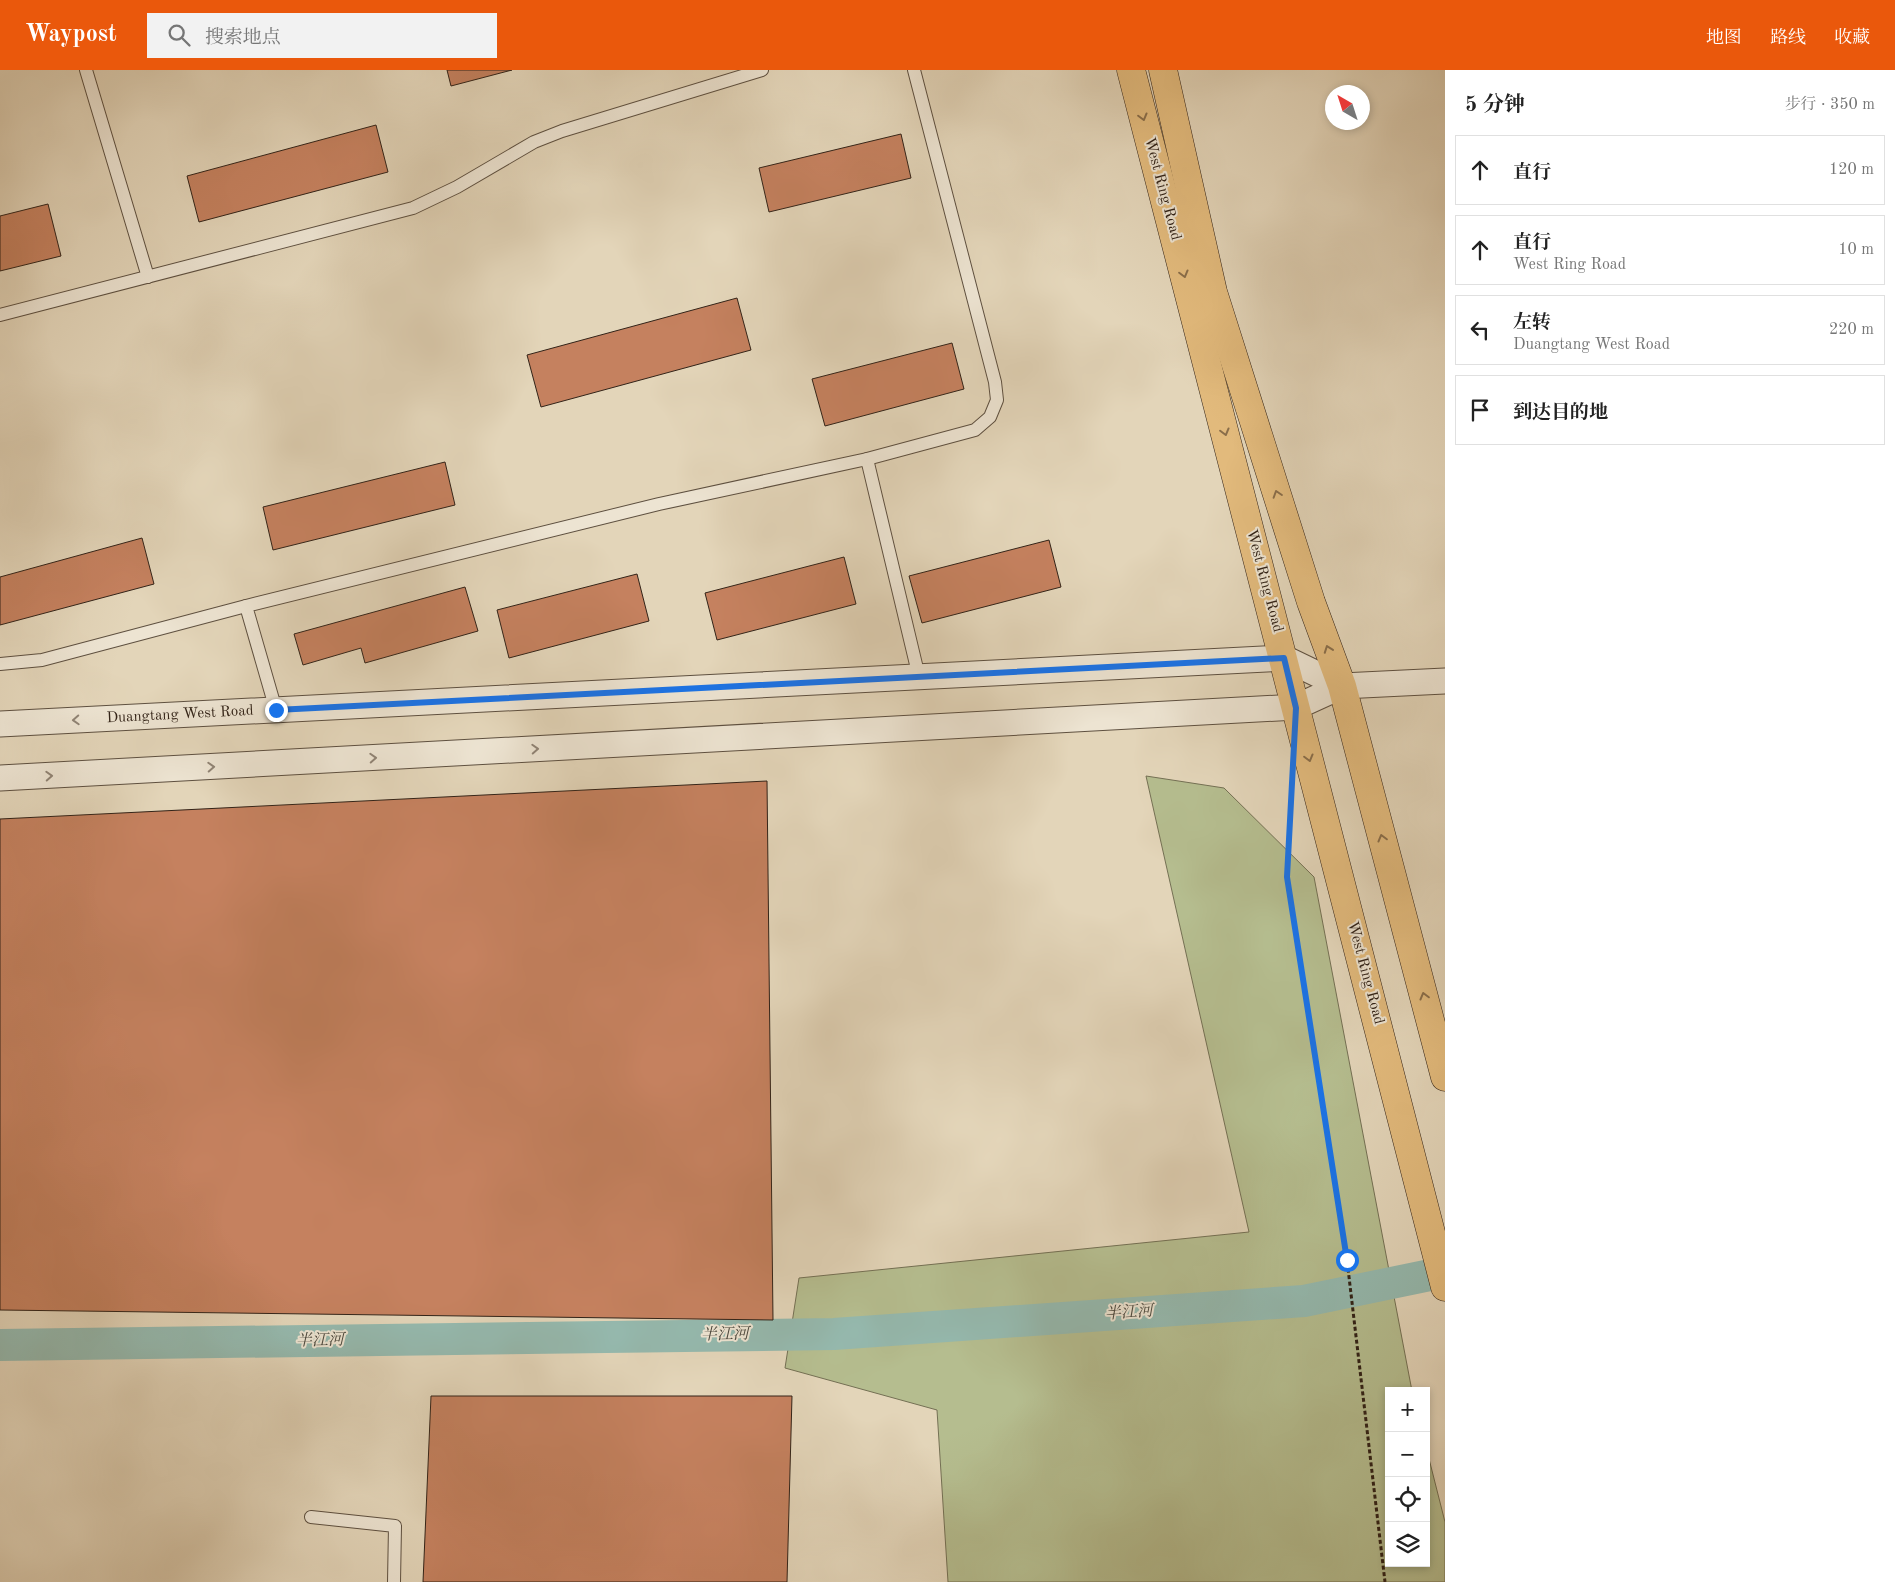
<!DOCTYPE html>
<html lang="zh">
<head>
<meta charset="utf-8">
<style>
	body { margin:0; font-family:"Old Standard TT","Noto Serif SC",serif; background:#f2f2f2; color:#222 }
	.controls { position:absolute; right:15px; bottom:15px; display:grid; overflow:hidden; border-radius:0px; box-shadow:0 2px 8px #0003 }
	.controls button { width:45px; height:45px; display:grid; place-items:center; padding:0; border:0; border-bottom:1px solid #e0e0e0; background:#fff; color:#222; font:25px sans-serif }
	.compass { position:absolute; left:1325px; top:15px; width:45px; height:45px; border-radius:50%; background:#fff; box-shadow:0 2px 8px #0003; rotate:321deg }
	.stop { position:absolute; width:15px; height:15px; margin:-11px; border:4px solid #1a73e8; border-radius:50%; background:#fff }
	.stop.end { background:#1a73e8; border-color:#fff; box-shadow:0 1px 5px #0008 }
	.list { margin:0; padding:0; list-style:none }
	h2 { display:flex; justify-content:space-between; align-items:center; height:65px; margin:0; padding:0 20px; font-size:21px }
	h2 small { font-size:16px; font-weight:400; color:#767676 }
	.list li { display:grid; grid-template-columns:32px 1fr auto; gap:15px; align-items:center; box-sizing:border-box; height:70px; margin:0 10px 10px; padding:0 10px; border:1px solid #e0e0e0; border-radius:0px }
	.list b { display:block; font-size:19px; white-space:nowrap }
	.list p { margin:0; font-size:16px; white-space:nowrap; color:#767676 }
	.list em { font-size:16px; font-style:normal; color:#767676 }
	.icon { flex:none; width:28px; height:28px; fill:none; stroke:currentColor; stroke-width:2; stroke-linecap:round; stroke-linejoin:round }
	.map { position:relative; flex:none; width:1445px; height:1512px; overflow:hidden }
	header { display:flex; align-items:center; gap:30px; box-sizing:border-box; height:70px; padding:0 25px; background:#ea580c; color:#fff }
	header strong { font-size:24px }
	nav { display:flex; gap:28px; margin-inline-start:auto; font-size:18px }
	.search { width:350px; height:45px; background:#f2f2f2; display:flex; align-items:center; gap:12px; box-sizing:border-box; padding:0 18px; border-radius:0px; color:#767676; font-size:19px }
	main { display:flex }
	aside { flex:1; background:#fff }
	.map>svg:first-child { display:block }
	.green { fill:#b5bd8f; stroke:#747054 }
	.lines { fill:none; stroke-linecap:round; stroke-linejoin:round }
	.canal { stroke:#95b9ae; stroke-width:32 }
	.building { fill:#c5815f; stroke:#322318 }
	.lane-casing { stroke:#5e5040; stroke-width:14 }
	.street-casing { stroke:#5e5040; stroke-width:27 }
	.primary-casing { stroke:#322318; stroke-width:29 }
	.path { stroke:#322318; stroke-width:3; stroke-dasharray:4 2.5; stroke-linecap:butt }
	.lane { stroke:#ede4d2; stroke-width:12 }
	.street { stroke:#ede4d2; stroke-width:25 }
	.primary { stroke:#e2ba7c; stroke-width:28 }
	.oneway { stroke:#8a6e4a }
	.oneway2 { stroke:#908475 }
	.route { stroke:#1a73e8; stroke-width:6 }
	.labels { text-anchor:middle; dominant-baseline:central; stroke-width:4; stroke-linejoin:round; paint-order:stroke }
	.street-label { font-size:15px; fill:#322318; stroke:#ede4d2 }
	.water-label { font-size:16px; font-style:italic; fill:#4b483e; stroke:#ede4d2 }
</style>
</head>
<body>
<header>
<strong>Waypost</strong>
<div class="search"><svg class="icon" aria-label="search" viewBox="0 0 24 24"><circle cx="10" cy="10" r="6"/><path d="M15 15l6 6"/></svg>搜索地点</div>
<nav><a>地图</a><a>路线</a><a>收藏</a></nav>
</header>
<main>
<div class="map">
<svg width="1445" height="1512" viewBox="0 0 1445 1512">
	<rect width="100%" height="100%" fill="#e3d5b9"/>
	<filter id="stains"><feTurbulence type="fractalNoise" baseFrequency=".004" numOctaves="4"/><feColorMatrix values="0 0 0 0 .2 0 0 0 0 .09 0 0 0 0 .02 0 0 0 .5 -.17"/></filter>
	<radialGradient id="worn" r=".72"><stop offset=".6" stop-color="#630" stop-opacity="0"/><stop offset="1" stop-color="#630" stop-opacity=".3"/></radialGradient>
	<!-- green -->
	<path class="green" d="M1146,706L1224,718L1314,807L1412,1321H1389V1493H1426V1377L1445,1452V1512H948L937,1340L785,1298L799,1208L1249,1162Z"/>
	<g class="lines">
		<!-- canal -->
		<path class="canal" d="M0,1275L834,1264L1304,1231L1445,1202"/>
	</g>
	<!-- building -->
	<g class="building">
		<path d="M447,0H512L451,16Z"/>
		<path d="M376,55L388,102L199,152L187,106Z"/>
		<path d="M901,64L911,108L769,142L759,98Z"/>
		<path d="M48,134L61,186L0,201V146Z"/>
		<path d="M737,228L751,280L541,337L527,285Z"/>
		<path d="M952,273L964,319L825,356L812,309Z"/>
		<path d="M445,392L455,435L273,480L263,437Z"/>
		<path d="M142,468L154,514L0,555V507Z"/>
		<path d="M1049,470L1061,517L922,553L909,506Z"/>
		<path d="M844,487L856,534L717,570L705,523Z"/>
		<path d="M637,504L649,551L509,588L497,540Z"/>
		<path d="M465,517L478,561L365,593L361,578L303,595L294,564Z"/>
		<path d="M767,711L773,1250L0,1240V749Z"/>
		<path d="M431,1326H792L787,1512H423Z"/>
	</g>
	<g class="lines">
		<!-- lane casing -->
		<g class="lane-casing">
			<g id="lane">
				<path d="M86,0L148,207"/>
				<path d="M0,245L413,138L457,117L534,72L562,61L762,0"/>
				<path d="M867,389L975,360L990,347L997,330L995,312L914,0"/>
				<path d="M0,594L42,590L246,536"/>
				<path d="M276,640L246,536L659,434L867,389L919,607"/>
				<path d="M311,1447L395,1456L394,1512"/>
			</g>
		</g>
		<!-- street casing -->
		<g class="street-casing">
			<g id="street">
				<path d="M0,654L1284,588L1342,616"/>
				<path d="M0,708L1296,637L1342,616L1445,611"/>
			</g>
		</g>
		<!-- primary casing -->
		<g class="primary-casing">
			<g id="primary">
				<path d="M1131,0L1445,1217"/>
				<path d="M1163,0L1213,222L1311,532L1342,616L1445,1007"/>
			</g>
		</g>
		<!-- path -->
		<path class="path" d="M1290,742L1287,807L1347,1190L1385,1512"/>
		<!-- lane -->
		<use href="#lane" class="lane"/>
		<!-- street -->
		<use href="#street" class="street"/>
		<!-- primary -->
		<use href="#primary" class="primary"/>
	</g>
	<!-- one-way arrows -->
	<defs><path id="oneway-chevron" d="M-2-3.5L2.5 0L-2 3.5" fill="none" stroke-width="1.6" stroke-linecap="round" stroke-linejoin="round" transform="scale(1.25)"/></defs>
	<g class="oneway">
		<use href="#oneway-chevron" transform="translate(1143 47) rotate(75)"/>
		<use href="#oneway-chevron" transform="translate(1184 204) rotate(75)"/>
		<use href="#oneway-chevron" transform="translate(1225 362) rotate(75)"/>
		<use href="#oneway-chevron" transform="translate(1277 424) rotate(-108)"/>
		<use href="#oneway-chevron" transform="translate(1328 579) rotate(-110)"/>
		<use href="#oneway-chevron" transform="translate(1309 688) rotate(75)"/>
		<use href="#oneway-chevron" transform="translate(1382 768) rotate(-105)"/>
		<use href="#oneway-chevron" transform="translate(1424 926) rotate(-105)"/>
	</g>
	<g class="oneway2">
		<use href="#oneway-chevron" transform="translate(76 650) rotate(177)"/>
		<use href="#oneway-chevron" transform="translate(535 679) rotate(-3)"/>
		<use href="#oneway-chevron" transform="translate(373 688) rotate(-3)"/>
		<use href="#oneway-chevron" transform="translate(211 697) rotate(-3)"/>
		<use href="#oneway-chevron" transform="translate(49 706) rotate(-3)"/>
	</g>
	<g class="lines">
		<!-- route -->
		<path class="route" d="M276,640L1284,588L1296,638L1287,807L1347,1190"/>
	</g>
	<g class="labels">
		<!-- street labels -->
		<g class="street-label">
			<text transform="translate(1162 119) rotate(75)">West Ring Road</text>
			<text transform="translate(1264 511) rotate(75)">West Ring Road</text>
			<text transform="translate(180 645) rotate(-3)">Duangtang West Road</text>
			<text transform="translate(1365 903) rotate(75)">West Ring Road</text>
		</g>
		<!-- water labels -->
		<g class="water-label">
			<text transform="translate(1129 1243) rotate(-4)">半江河</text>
			<text transform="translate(725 1265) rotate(-1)">半江河</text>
			<text transform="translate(320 1271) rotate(-1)">半江河</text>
		</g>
	</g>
	<rect width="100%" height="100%" filter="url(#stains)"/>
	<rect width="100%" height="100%" fill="url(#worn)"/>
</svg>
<div class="controls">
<button>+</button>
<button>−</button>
<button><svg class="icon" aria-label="locate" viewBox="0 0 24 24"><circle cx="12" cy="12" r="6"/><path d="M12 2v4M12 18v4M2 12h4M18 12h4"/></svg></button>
<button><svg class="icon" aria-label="layers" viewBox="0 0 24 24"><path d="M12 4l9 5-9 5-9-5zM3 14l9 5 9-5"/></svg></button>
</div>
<svg class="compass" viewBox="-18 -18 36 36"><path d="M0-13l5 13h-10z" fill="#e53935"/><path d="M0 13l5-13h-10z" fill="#767676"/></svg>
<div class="stop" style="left:1347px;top:1190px"></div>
<div class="stop end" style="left:276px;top:640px"></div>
</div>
<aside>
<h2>5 分钟<small>步行 · 350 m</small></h2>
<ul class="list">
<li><svg class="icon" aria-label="ahead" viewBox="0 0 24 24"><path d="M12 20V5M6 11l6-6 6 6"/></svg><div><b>直行</b></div><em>120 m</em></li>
<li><svg class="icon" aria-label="ahead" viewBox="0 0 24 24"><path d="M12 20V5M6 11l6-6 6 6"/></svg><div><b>直行</b><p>West Ring Road</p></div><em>10 m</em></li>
<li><svg class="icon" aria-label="left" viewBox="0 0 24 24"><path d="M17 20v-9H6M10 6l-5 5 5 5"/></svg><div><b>左转</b><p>Duangtang West Road</p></div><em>220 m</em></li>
<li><svg class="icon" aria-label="arrive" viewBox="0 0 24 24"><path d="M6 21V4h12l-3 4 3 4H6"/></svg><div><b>到达目的地</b></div></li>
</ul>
</aside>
</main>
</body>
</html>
